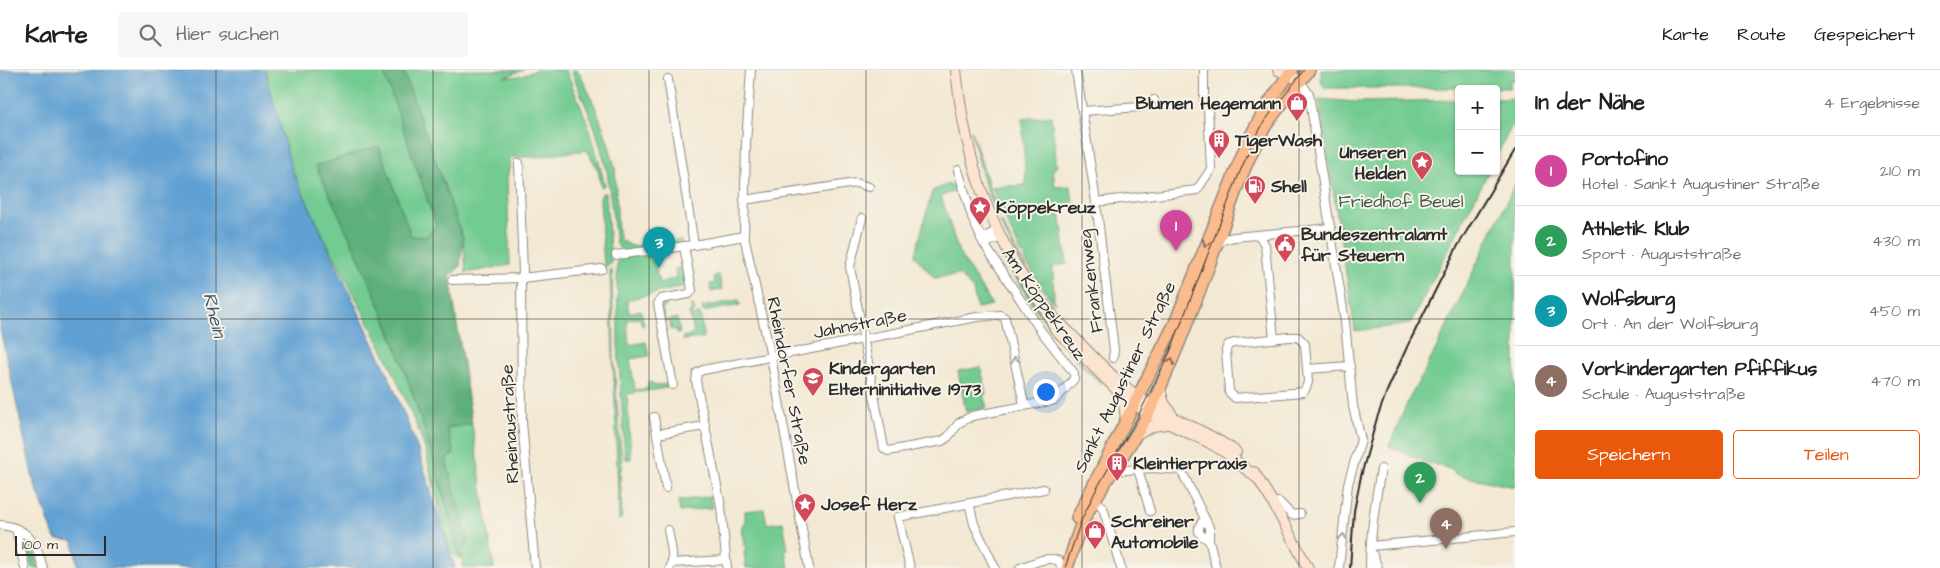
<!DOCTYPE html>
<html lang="de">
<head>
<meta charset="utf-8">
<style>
	body { margin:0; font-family:"Architects Daughter",sans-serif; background:#f6f6f6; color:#202124 }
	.controls { position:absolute; right:15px; top:15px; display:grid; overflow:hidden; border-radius:5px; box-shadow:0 1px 4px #0004 }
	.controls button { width:45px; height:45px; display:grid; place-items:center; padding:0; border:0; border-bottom:1px solid #e0e0e0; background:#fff; color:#202124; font:25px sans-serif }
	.scale { position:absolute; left:15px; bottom:12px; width:91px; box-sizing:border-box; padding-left:5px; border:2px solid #2b2b2b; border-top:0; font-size:14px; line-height:18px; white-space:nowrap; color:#2b2b2b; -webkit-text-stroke:4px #f7f3e8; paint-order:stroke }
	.you { position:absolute; left:1045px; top:321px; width:18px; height:18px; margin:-12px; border:4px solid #fff; border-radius:50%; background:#1a73e8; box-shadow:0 0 0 8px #1a73e833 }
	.badge { display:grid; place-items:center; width:32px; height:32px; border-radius:50%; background:#ea580c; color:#fff; font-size:16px; font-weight:700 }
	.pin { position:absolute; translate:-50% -41px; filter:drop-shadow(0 1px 2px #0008) }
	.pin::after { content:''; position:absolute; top:26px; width:18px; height:15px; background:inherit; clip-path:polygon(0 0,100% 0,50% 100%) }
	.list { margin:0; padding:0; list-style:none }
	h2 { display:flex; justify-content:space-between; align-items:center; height:65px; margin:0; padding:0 20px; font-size:21px }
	h2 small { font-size:16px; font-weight:400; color:#757577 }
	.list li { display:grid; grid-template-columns:32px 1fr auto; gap:15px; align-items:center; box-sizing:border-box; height:70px; padding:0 20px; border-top:1px solid #e0e0e0 }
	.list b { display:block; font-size:19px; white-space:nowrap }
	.list p { margin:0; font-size:16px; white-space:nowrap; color:#757577 }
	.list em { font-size:16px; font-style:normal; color:#757577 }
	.actions { display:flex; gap:10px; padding:15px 20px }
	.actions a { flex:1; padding:11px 0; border:1px solid #ea580c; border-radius:5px; text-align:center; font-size:18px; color:#ea580c }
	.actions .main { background:#ea580c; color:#fff }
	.icon { flex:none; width:28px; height:28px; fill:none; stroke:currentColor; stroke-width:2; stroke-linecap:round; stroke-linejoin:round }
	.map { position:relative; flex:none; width:1515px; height:498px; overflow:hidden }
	header { display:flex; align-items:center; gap:30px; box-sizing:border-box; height:70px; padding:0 25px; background:#fff; border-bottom:1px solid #e0e0e0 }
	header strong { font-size:24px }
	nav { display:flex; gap:28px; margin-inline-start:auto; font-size:18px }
	.search { width:350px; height:45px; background:#f6f6f6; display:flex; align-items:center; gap:12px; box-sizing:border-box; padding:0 18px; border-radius:5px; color:#757577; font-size:19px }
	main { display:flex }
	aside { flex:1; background:#fff }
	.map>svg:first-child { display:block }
	.green { fill:#72cb91; stroke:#4e7b5e }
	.forest { fill:#5daf7b; stroke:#446d53 }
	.water { fill:#61a0d3; stroke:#46667f }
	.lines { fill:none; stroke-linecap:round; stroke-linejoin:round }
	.street-casing { stroke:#8f8a7f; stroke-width:10 }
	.secondary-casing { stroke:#8f8a7f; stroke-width:12 }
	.primary-casing { stroke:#8f8a7f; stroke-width:14 }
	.street { stroke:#fff; stroke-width:8 }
	.secondary { stroke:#fde4d1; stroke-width:10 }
	.primary { stroke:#fbbb8c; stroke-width:11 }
	.tram { stroke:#2b2b2b; stroke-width:1 }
	.rail { stroke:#2b2b2b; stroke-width:2 }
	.oneway { stroke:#896c57 }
	.oneway2 { stroke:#a0a0a0 }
	.grid { fill:none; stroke:#2b2b2b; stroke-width:1; stroke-opacity:0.55 }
	.labels { text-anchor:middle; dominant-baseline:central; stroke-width:4; stroke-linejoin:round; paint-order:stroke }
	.poi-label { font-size:18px; font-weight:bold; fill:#2b2b2b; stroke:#f7f3e8; text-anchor:start }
	.park-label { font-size:18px; fill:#405b4a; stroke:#f7f3e8 }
	.street-label { font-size:18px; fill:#2b2b2b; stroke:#f7f3e8 }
	.water-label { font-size:19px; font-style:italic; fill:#415a6e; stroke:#f7f3e8 }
</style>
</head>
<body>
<header>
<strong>Karte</strong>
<div class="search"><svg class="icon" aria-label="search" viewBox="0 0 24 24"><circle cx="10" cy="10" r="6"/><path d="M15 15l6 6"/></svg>Hier suchen</div>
<nav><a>Karte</a><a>Route</a><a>Gespeichert</a></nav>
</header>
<main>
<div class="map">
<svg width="1515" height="498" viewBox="0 0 1515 498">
	<rect width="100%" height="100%" fill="#f7f3e8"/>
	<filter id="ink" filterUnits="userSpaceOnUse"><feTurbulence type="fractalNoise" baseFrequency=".02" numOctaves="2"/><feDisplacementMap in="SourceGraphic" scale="10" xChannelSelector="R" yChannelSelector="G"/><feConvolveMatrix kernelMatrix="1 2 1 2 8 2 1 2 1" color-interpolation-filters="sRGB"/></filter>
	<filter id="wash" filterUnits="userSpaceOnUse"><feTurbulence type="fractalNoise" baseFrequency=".0096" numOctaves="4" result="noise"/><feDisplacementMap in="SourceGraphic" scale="20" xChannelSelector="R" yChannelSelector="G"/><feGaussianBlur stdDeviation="1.12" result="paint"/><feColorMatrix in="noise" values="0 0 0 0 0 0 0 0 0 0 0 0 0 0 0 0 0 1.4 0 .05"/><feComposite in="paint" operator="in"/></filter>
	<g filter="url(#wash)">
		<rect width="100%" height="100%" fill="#f3e8d3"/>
		<!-- green -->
		<g class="green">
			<path d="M265,0H383L436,155L426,167H411L379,76L316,96C347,163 380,229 404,299C426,361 444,425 460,489L450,482L425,379L418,359L388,290L324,167L292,100Z"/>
			<path d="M403,0H523L504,7L522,6L535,0H566L590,59L605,115L601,117L598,100L587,80L537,87H511L507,110L510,195L466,203L463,168Z"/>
			<path d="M571,0H578C594,31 607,64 615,98L618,162L620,170L632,176L681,170L682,174L623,182L616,174L607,101L595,58Z"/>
			<path d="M1321,0H1515V10H1510V18H1325L1321,12Z"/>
			<path d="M1515,28V50L1496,87V29Z"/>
			<path d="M1319,29L1356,32L1459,30V101H1489L1410,254L1355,261Z"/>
			<path d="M1051,46L1057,97L1053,98L1055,117L1071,116L1073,133L1059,135L1067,194L1053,196L1054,233C1026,199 1009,158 992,117L1026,115L1022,49Z"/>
			<path d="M971,60L999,147L998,148L985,115Z"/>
			<path d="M949,114L950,117L955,115L956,121L941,126L959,183L992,235L977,238L973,220L960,205L934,208L915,186L932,121Z"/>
			<path d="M1515,114V417L1457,405L1450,399L1423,391L1389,376L1409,329L1432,287Z"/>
			<path d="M602,123H606L611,194L604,199L600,129Z"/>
			<path d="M1001,151L1015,179L1035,213L1079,269C1045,232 1022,197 1000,152Z"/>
			<path d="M997,173L1054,261L1083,295L1103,313L1102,314C1058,276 1023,226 997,173Z"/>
			<path d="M658,181L659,184L653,185L659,213L676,208L675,199L683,197L685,198L688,215L627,230L629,243L641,240L644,255L642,256L640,248L627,250L629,275L646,272L649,286L630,289L635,320L648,318V313L652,312L653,316L666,314L667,318L627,324L631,389H625L618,274L617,192L620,188Z"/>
			<path d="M610,200H612L614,293L622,395L620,404L622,449L619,450Z"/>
			<path d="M719,205L722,219L711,222L710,214L715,213L714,206Z"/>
			<path d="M739,230L740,235L703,242L702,237Z"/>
			<path d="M665,232L666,237L662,238L665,251L677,248L680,263L677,264L676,259L671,260L670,251L663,252L661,233Z"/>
			<path d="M690,235H693L695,242L691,243L692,247L700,243L704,268L683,270V267L694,264L689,242L692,241Z"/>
			<path d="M981,297L986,324L983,325L987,338L966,342L958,301Z"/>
			<path d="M472,354L494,498H464L462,490L463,479L446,389L454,384L447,358Z"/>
			<path d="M710,426L712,438L680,442L678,431Z"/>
			<path d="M764,439L767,454L783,452L788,479L785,480L789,498H746L744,482L746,481L743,472L745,471L742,461L743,453L745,452V441Z"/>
			<path d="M20,464L33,478L39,498H32L27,477H22Z"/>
		</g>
		<!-- forest -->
		<path class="forest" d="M383,0H403L463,168L460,197L450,206L472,354L447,358L454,384L446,389L469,474L463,479L462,490L460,489C444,425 426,361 404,299C380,229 347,162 316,96L379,76L411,166L426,167L436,155Z"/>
		<!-- water -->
		<path class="water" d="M0,0H265L292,100L389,306L418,379L455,498H78L73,471L55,469L33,409L0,259Z"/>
	</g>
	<g filter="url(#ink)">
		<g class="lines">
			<!-- street casing -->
			<g class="street-casing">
				<g id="street">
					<path d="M751,0L746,73L744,166L771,287L809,498"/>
					<path d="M1076,0L1096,132L1114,280L1113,288"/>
					<path d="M668,9L694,175"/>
					<path d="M1300,11L1309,24L1345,252L1353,336L1361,370L1348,414L1339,498"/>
					<path d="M1083,41L1140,37L1154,30"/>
					<path d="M519,93L523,203L521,208L522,352L535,498"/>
					<path d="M744,130L856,113L869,117"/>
					<path d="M1096,132L1197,120L1211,99L1208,38L1204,29V0"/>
					<path d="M862,148L850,197L884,378L888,381L942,371L948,367L959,353L972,346L1055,330L1074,309V303L1041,261L984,174L973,150L958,100"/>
					<path d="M1259,165L1265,175L1274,269"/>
					<path d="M981,169L998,160"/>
					<path d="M984,174L1001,167"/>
					<path d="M1217,174L1225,169L1234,167L1331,158"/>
					<path d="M616,185L694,175L744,166"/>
					<path d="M452,210L521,208L602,199"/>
					<path d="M1289,267H1298L1305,274L1308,312L1306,318L1303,322L1235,328L1229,322L1226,280L1228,275L1234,273Z"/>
					<path d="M1307,299L1350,296"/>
					<path d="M673,315L658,234L661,229L689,224L692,220L684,176"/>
					<path d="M654,347L666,418"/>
					<path d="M657,364L705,356"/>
					<path d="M1138,399L1150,441"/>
					<path d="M1112,401L1152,398L1181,400L1209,457V470L1216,498"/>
					<path d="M1095,429L1103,438L1121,498"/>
					<path d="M969,432L974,454L995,498"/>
					<path d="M1273,433L1279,432L1292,445L1300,444"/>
					<path d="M1204,450C1195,459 1198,465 1209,470"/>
					<path d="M0,455C28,457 37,474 43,498"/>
					<path d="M16,459L25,498"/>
					<path d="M668,460C670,472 675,487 670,498"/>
					<path d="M1371,476L1515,462"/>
					<path d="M1372,483L1378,498"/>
					<path d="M672,493L726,490"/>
					<path d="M727,498L721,436L696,311L697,303L703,300L977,247L1000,245L1005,248L1024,334L1021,337"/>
					<path d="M910,498L898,447L1044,419"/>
					<path d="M1020,498C1032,494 1047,485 1059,491L1061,496"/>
					<path d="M1370,498C1370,465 1375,432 1381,399"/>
				</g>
			</g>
			<!-- secondary casing -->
			<g class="secondary-casing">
				<g id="secondary">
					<path d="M956,0C962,60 977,123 1006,177C1012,188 1018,200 1025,210C1035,226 1049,241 1055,259L1114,317L1148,344L1208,372L1226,383L1257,408"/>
					<path d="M1278,0L1295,8"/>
					<path d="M1052,250L1061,254C1088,281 1114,311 1146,332C1174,351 1208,361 1236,382"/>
					<path d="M1160,318L1163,331L1172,345"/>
					<path d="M1118,322L1124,334L1126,349"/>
					<path d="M1137,364L1153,356L1166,354"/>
					<path d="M1254,402L1273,433L1308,498"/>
				</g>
			</g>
			<!-- primary casing -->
			<g class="primary-casing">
				<g id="primary">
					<path d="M1077,448L1175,253L1247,73L1266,37L1292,0"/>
					<path d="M1067,498C1072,483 1076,466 1083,451C1103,410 1133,376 1153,334C1176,283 1197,229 1216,176C1230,137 1243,96 1263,60C1276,39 1294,20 1309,0"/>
				</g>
			</g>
			<!-- street -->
			<use href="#street" class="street"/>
			<!-- secondary -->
			<use href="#secondary" class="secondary"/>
			<!-- primary -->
			<use href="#primary" class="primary"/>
			<!-- tram -->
			<path class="tram" d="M1065,498L1081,451L1096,420L1136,350L1170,282L1239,104L1252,74L1264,52L1304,0"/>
			<!-- rail -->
			<path class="rail" d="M1350,498L1354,441L1361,406L1377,348L1387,321L1408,275L1456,179L1515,80"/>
		</g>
		<!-- one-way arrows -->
		<defs><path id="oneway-chevron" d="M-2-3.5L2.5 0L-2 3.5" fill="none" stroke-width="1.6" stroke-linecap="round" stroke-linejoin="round" transform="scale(1.25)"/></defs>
		<g class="oneway">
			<use href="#oneway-chevron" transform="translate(1206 173) rotate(111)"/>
			<use href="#oneway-chevron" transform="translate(1171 291) rotate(-67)"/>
		</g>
		<g class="oneway2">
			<use href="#oneway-chevron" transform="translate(1015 290) rotate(-103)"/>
			<use href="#oneway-chevron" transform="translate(1343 467) rotate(-83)"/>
		</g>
	</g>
	<!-- grid -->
	<path class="grid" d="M216,0V498M433,0V498M649,0V498M866,0V498M1082,0V498M1299,0V498M0,249H1515"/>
	<!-- icons -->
	<defs>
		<g id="shop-pin" transform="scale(1.125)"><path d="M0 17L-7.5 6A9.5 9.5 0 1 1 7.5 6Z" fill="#d1495b" stroke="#f7f3e8"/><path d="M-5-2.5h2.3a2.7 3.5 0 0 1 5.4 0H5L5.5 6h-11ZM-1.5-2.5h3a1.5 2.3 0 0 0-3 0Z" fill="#fff"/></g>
		<g id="building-pin" transform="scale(1.125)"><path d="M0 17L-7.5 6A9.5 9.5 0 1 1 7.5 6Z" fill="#d1495b" stroke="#f7f3e8"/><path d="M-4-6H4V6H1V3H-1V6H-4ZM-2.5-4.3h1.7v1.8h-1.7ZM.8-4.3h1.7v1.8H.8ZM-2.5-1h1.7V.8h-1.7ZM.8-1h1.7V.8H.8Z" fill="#fff"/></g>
		<g id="sight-pin" transform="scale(1.125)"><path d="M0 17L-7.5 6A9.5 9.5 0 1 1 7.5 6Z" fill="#d1495b" stroke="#f7f3e8"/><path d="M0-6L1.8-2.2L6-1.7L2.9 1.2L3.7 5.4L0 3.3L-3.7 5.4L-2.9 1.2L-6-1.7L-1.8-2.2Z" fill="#fff"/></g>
		<g id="fuel-pin" transform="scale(1.125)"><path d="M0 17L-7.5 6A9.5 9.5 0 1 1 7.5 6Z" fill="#d1495b" stroke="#f7f3e8"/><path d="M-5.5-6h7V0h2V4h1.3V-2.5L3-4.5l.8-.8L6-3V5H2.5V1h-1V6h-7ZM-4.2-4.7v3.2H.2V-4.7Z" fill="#fff"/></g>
		<g id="civic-pin" transform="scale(1.125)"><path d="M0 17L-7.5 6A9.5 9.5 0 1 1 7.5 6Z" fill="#d1495b" stroke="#f7f3e8"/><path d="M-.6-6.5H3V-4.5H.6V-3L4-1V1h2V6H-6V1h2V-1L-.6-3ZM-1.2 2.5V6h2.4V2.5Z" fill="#fff"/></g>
		<g id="school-pin" transform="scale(1.125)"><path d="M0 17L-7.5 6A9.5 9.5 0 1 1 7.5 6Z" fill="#d1495b" stroke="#f7f3e8"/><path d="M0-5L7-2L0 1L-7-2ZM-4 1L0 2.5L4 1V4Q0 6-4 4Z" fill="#fff"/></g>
	</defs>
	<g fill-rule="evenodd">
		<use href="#shop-pin" x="1297" y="33"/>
		<use href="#building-pin" x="1219" y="70"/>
		<use href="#sight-pin" x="1422" y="92"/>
		<use href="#fuel-pin" x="1255" y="116"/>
		<use href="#sight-pin" x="980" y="137"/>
		<use href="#civic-pin" x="1285" y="174"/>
		<use href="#school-pin" x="813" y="308"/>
		<use href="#building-pin" x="1117" y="393"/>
		<use href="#sight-pin" x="805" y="434"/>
		<use href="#shop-pin" x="1095" y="461"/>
	</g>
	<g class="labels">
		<!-- poi labels -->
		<g class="poi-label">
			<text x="1281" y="33" text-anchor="end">Blumen Hegemann</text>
			<text x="1235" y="70">TigerWash</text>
			<text x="1406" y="82" text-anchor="end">Unseren<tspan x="1406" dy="21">Helden</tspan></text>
			<text x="1271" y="116">Shell</text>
			<text x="996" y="137">Köppekreuz</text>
			<text x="1301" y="164">Bundeszentralamt<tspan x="1301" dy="21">für Steuern</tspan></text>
			<text x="829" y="298">Kindergarten<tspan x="829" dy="21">Elterninitiative 1973</tspan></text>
			<text x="1133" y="393">Kleintierpraxis</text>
			<text x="821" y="434">Josef Herz</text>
			<text x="1111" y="451">Schreiner<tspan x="1111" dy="21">Automobile</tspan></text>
		</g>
		<!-- park labels -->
		<g class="park-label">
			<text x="1401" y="131">Friedhof Beuel</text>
		</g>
		<!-- street labels -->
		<g class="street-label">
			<text transform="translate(1091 211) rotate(-97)">Frankenweg</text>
			<text transform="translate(1044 234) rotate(55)">Am Köppekreuz</text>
			<text transform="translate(860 254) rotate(-11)">Jahnstraße</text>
			<text transform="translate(1125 307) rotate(-64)">Sankt Augustiner Straße</text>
			<text transform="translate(789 311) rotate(79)">Rheindorfer Straße</text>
			<text transform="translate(510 354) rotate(-93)">Rheinaustraße</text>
		</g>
		<!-- water labels -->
		<g class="water-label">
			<text transform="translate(214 245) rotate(76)">Rhein</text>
		</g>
	</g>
</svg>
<div class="controls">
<button>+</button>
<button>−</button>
</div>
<div class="scale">100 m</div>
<div class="you"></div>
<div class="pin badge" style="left:1176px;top:181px;background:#d1479c">1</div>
<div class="pin badge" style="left:1420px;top:433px;background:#2e9e5b">2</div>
<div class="pin badge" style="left:659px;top:198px;background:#0f9aa8">3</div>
<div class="pin badge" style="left:1446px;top:479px;background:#8d6e63">4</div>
</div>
<aside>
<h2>In der Nähe<small>4 Ergebnisse</small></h2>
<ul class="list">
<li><span class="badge" style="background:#d1479c">1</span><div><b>Portofino</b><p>Hotel · Sankt Augustiner Straße</p></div><em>210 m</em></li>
<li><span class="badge" style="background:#2e9e5b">2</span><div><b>Athletik Klub</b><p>Sport · Auguststraße</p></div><em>430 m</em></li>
<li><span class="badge" style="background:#0f9aa8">3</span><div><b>Wolfsburg</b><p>Ort · An der Wolfsburg</p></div><em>450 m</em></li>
<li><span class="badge" style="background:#8d6e63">4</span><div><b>Vorkindergarten Pfiffikus</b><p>Schule · Auguststraße</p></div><em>470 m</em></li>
</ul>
<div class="actions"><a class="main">Speichern</a><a>Teilen</a></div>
</aside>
</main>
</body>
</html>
